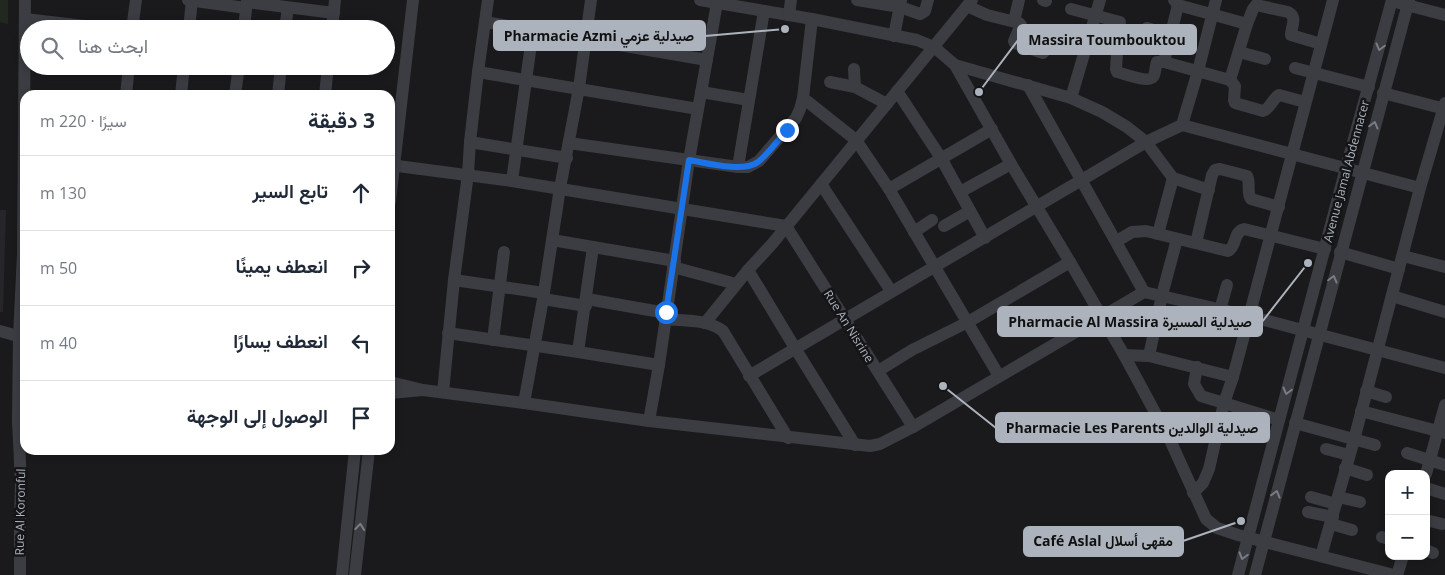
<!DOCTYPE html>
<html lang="ar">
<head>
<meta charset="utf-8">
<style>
	body { margin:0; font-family:"Open Sans",Vazirmatn,sans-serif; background:#f6f6f7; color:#1f2937; direction:rtl }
	.controls { position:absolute; right:15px; bottom:15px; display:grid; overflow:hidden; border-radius:10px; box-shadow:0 2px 8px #0003 }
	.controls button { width:45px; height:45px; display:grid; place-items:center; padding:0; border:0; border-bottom:1px solid #e0e1e3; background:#fff; color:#1f2937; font:25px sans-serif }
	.stop { position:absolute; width:15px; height:15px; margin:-11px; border:4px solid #1a73e8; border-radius:50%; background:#fff }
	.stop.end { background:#1a73e8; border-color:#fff; box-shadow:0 1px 5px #0008 }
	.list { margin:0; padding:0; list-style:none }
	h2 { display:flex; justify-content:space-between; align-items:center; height:65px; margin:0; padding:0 20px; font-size:21px }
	h2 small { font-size:16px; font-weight:400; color:#747a83 }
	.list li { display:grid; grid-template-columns:32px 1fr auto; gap:15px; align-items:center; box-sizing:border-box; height:75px; padding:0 20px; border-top:1px solid #e0e1e3 }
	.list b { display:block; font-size:19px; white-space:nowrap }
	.list em { font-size:16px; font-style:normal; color:#747a83 }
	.icon { flex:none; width:28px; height:28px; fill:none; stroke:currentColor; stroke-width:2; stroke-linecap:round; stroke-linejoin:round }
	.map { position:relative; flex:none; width:1445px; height:575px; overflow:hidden; direction:ltr }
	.search { position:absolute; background:#fff; box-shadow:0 2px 8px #0003; left:20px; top:20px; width:375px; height:55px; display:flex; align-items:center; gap:12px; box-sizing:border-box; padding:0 18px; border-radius:28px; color:#747a83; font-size:19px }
	.panel { position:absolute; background:#fff; box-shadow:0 2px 8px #0003; left:20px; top:90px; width:375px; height:365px; border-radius:15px; direction:rtl }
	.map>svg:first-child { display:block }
	.built { fill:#26262a }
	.green { fill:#202820 }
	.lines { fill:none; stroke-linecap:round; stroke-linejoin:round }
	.minor { stroke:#3b3d42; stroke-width:12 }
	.oneway { stroke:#797e86 }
	.route { stroke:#1a73e8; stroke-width:6 }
	.labels { text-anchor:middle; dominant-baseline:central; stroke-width:5; stroke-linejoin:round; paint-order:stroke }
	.street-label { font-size:12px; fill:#acb3bd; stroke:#151518 }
	.leader { fill:none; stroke:#acb3bd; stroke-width:2 }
	.callout-dot { fill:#acb3bd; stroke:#151518; stroke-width:2 }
	.callout { fill:#acb3bd; stroke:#acb3bd; stroke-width:2 }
	.callout-label { font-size:14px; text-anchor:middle; font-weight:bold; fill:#111 }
</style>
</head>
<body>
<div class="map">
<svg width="1445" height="575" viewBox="0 0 1445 575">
	<rect width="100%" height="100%" fill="#1a1a1d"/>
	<!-- built -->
	<path class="built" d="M0,210H6L3,312H0Z"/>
	<!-- green -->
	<path class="green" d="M0,0H8V24L0,22Z"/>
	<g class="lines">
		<!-- minor -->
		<g class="minor">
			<path d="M188,0L246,8"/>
			<path d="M700,0L812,19L917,40L934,47L955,65L1011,164L1070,262L1124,355L1170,440L1206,519L1217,528L1238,535L1394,575"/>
			<path d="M857,0L900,7L920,14L925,11L928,0"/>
			<path d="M1043,0L1046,1"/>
			<path d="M1174,0L1178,5L1247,24L1253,9L1256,5L1288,12C1298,17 1291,27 1291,35L1321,44"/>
			<path d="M247,2L334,13"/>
			<path d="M1399,3L1445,15"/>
			<path d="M1178,5L1164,62L1230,80"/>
			<path d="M967,6L987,15L1019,23L1021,25L1014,41L1015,43L1043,53L1057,38L1063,35L1111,48L1117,53L1116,69L1117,72C1125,74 1148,83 1153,77C1156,73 1155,66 1157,62H1164"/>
			<path d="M1071,9L1120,22"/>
			<path d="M789,15L791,0"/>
			<path d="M25,19L110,29"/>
			<path d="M812,19L803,98L856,140L889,189L999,376"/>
			<path d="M1014,21L1019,0"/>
			<path d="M485,22L707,60"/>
			<path d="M1247,24L1230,80L1235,86L1234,100L1235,103L1263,111C1271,108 1272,99 1279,95L1305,102"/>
			<path d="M1147,28L1171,35"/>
			<path d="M132,29L136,0"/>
			<path d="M189,29L192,0"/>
			<path d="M244,29L247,0"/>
			<path d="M285,29L288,8"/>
			<path d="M332,29L335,0"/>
			<path d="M894,36L901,0"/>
			<path d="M1239,52L1265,59"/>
			<path d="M955,65L1071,98L1102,112L1127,127L1146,142L1173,178L1209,190"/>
			<path d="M1295,68L1369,87"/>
			<path d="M854,69L855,87L887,104"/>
			<path d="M478,72L698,109"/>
			<path d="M830,82L855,87"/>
			<path d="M1028,85L1144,292"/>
			<path d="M897,91L941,158L985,238"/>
			<path d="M701,92L749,100"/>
			<path d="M1383,93L1445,109"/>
			<path d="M126,95L129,66"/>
			<path d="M181,95L184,66"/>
			<path d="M235,95L239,66"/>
			<path d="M278,95L281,66"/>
			<path d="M325,95L328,66"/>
			<path d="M1071,98L1100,0"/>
			<path d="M1182,125L1198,71L1216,0"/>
			<path d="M470,142L567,158"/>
			<path d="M569,143L738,167H748L759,161L796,118L800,109L803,98"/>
			<path d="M390,165L512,181L786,226L913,427"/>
			<path d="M738,167L764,11"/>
			<path d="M512,181L533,30"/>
			<path d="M821,184L891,291"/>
			<path d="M889,189L992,129"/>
			<path d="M960,192L1011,164"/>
			<path d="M390,201L413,0"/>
			<path d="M944,226L970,211"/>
			<path d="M914,232L932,220"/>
			<path d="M1158,234L1173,178"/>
			<path d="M552,240L675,261"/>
			<path d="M1117,241L1132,232L1146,231L1228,251C1237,246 1233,232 1244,229L1325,249"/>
			<path d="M1196,243L1212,175L1215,170L1220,169L1247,176C1251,184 1246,192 1251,199L1279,207"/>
			<path d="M1340,252L1399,269"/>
			<path d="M1403,256L1445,267"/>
			<path d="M673,267L736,284"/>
			<path d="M748,270L795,348L855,445"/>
			<path d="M454,280L544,293"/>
			<path d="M1392,296L1445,312"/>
			<path d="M543,299L586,306"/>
			<path d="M587,299L666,313"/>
			<path d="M1220,310L1227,285"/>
			<path d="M665,319C684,321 708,319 723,331L788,438"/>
			<path d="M705,323L748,270L772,244L972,0"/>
			<path d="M0,331L25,338"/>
			<path d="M448,333L578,352L659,365"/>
			<path d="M493,340L504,252"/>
			<path d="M578,352L593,247"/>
			<path d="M1124,355L1149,356L1162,295L1177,239"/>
			<path d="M1149,356L1233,377"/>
			<path d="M1197,367L1194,384L1201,396L1279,420"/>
			<path d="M878,371L912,350L968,322L1070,262"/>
			<path d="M749,376L1146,142L1182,125L1420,188"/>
			<path d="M390,382L423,390L390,393"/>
			<path d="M423,390L524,403L649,421L870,446L880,444L913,427L1144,292L1249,316L1445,368"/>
			<path d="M1366,391L1386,397"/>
			<path d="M443,392L454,280L468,174L470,142L478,72L488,0"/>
			<path d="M524,403L543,299L560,188L579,88L591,0"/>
			<path d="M1361,411L1445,433"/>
			<path d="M649,421L659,365L689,160L717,3"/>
			<path d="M1295,423L1375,445"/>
			<path d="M1170,440L1181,434L1187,426L1217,432"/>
			<path d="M1326,449L1349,455"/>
			<path d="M1407,453L1445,465"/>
			<path d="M1345,468L1367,475"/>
			<path d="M1426,474L1445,405"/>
			<path d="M1426,488L1445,494"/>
			<path d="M1193,493L1203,483L1209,469L1224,403L1233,377C1266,251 1300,126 1333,0"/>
			<path d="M1311,497L1336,504"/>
			<path d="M1338,497L1360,502"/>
			<path d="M1308,512L1333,517"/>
			<path d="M1426,520L1442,524"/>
			<path d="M1331,524L1352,530"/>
			<path d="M1382,537L1389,539"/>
			<path d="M1426,550L1433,553"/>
			<path d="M1321,556L1354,440L1420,188L1445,103"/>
			<path d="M20,575V521L21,483L18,421L19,337L23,254L25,0"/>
			<path d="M342,575L355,450"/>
			<path d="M355,575L369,450"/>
			<path d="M1238,575L1346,168L1392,0"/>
			<path d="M1255,575L1409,0"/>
			<path d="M1397,575L1403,556"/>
		</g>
	</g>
	<!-- one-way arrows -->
	<defs><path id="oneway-chevron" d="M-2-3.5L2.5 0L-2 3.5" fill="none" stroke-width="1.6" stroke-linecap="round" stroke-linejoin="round" transform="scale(1.25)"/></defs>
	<g class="oneway">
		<use href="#oneway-chevron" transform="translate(1380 47) rotate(105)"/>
		<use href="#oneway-chevron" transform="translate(1374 125) rotate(-75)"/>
		<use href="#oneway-chevron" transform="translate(1333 279) rotate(-75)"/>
		<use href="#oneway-chevron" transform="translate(1287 391) rotate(105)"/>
		<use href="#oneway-chevron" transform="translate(1276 494) rotate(-75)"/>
		<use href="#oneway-chevron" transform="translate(360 527) rotate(-84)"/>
		<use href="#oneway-chevron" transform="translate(1243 556) rotate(106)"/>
	</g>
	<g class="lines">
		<!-- route -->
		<path class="route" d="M666,312L689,160C707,163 743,173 758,162C769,153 778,140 787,130"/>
	</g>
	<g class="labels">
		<!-- street labels -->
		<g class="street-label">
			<text transform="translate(1346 171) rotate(-75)">Avenue Jamal Abdennacer</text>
			<text transform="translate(849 326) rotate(58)">Rue An Nisrine</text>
			<text transform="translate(20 512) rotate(-89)">Rue Al Koronful</text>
		</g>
	</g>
	<!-- callouts -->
	<path class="leader" d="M785 29L705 36M979 92L1018 40M1308 263L1262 322M943 386L996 428M1241 521L1183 541"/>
	<g class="callout-dot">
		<circle cx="785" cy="29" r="5"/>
		<circle cx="979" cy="92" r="5"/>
		<circle cx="1308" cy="263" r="5"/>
		<circle cx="943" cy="386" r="5"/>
		<circle cx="1241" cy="521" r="5"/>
	</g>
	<g class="callout">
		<rect x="494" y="21" width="211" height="29" rx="5"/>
		<rect x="1018" y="25" width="178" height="29" rx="5"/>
		<rect x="998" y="307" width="264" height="29" rx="5"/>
		<rect x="996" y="413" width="273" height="29" rx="5"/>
		<rect x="1024" y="527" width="159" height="29" rx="5"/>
	</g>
	<g class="callout-label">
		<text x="599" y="41">Pharmacie Azmi صيدلية عزمي</text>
		<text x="1107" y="45">Massira Toumbouktou</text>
		<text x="1130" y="327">Pharmacie Al Massira صيدلية المسيرة</text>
		<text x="1132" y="433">Pharmacie Les Parents صيدلية الوالدين</text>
		<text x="1103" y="546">Café Aslal مقهى أسلال</text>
	</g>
</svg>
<div class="controls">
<button>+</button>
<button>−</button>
</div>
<div class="stop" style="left:666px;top:312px"></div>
<div class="stop end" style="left:787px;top:130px"></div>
<div class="search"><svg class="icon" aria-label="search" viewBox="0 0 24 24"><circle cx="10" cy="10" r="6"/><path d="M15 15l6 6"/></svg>ابحث هنا</div>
<section class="panel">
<h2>3 دقيقة<small>سيرًا · 220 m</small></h2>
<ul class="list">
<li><svg class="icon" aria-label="ahead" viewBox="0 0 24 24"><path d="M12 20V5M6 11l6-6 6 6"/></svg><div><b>تابع السير</b></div><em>130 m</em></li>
<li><svg class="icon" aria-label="right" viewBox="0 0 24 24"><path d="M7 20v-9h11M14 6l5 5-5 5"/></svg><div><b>انعطف يمينًا</b></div><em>50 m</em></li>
<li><svg class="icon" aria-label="left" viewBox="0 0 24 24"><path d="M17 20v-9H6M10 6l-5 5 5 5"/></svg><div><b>انعطف يسارًا</b></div><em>40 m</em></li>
<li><svg class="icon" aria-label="arrive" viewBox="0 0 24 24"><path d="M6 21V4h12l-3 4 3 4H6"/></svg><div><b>الوصول إلى الوجهة</b></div></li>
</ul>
</section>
</div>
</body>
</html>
